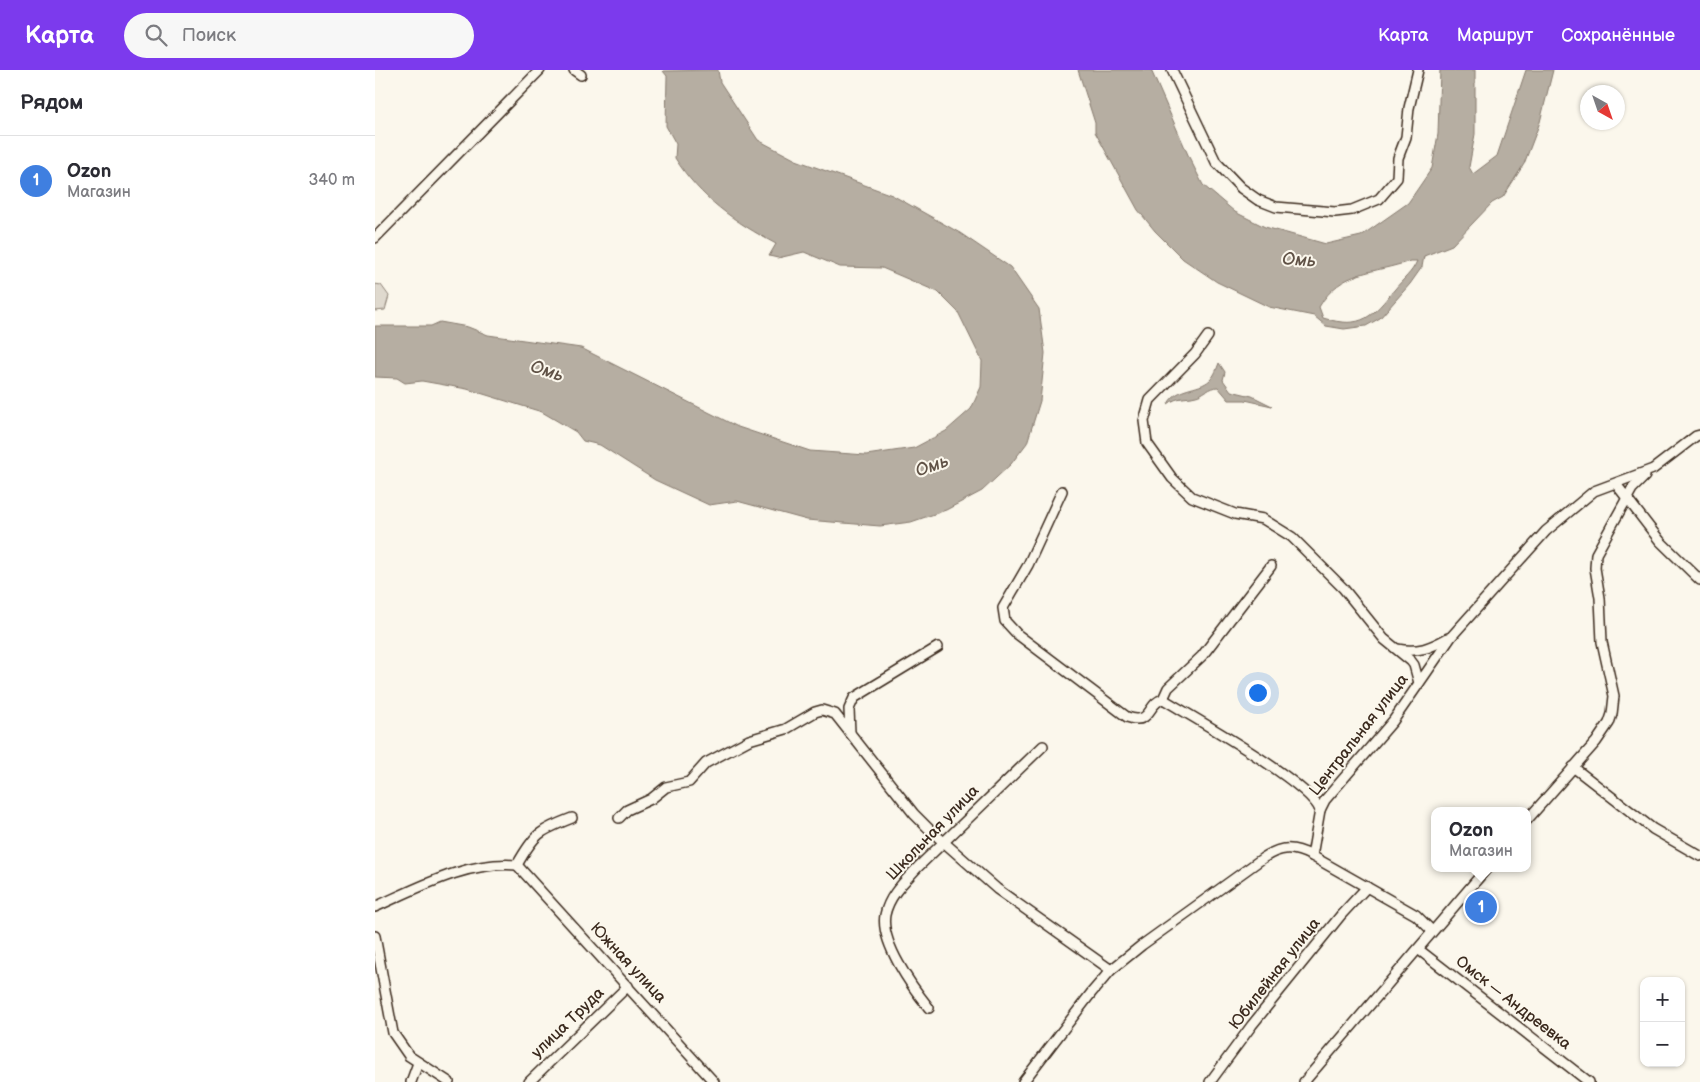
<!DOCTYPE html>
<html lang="ru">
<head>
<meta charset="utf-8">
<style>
	body { margin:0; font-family:"Balsamiq Sans",sans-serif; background:#f7f7f7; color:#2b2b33 }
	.controls { position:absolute; right:15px; bottom:15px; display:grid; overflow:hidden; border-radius:10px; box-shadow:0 1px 4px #0004 }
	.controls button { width:45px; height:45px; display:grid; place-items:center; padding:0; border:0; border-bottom:1px solid #e1e1e2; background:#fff; color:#2b2b33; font:25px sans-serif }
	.compass { position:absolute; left:1205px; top:15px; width:45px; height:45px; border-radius:50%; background:#fff; box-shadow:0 1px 4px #0004; rotate:140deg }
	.you { position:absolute; left:882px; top:622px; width:18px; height:18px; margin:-12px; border:4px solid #fff; border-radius:50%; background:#1a73e8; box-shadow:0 0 0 8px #1a73e833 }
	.badge { display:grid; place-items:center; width:32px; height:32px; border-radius:50%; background:#7c3aed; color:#fff; font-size:16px; font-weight:700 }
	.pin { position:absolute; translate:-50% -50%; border:2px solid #fff; box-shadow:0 1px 5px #0006 }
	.popup { position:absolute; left:1056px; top:737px; width:100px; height:65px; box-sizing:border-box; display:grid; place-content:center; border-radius:10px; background:#fff; filter:drop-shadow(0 1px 4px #0005); font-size:16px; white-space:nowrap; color:#7c7c81 }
	.popup b { font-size:19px; color:#2b2b33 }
	.popup::after { content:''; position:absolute; left:50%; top:100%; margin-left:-10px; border:10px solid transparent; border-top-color:#fff }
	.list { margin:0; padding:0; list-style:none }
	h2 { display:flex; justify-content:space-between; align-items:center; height:65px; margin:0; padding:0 20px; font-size:21px }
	h2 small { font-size:16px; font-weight:400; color:#7c7c81 }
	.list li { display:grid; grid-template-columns:32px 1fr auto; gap:15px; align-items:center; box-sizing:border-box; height:90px; padding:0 20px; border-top:1px solid #e1e1e2 }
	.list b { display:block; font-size:19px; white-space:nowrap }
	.list p { margin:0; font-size:16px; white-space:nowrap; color:#7c7c81 }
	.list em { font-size:16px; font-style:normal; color:#7c7c81 }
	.icon { flex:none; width:28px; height:28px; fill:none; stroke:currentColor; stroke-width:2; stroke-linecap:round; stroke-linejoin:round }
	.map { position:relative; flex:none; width:1325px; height:1012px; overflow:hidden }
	header { display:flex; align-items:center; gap:30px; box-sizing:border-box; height:70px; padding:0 25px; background:#7c3aed; color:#fff }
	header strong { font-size:24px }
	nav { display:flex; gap:28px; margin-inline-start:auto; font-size:18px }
	.search { width:350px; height:45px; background:#f7f7f7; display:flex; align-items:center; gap:12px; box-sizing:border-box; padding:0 18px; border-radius:28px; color:#7c7c81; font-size:19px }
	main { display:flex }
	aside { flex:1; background:#fff }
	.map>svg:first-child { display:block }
	.green { fill:#dfd9ce; stroke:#8d8276 }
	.water { fill:#b6aea2; stroke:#85796d; fill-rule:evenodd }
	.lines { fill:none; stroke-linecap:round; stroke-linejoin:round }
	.minor-casing { stroke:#3b2a1e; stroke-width:12 }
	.minor { stroke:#fbf7ec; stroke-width:9 }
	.labels { text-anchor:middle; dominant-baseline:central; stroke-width:4; stroke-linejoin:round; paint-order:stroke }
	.street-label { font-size:16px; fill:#3b2a1e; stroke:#fbf7ec }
	.water-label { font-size:18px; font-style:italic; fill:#605246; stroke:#fbf7ec }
</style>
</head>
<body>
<header>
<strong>Карта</strong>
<div class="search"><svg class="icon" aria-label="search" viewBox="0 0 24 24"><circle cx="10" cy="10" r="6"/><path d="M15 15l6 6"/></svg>Поиск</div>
<nav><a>Карта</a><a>Маршрут</a><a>Сохранённые</a></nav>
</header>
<main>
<aside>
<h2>Рядом<small></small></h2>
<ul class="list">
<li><span class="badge" style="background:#3f7fe0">1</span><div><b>Ozon</b><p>Магазин</p></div><em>340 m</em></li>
</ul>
</aside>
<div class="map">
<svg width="1325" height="1012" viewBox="0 0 1325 1012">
	<rect width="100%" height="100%" fill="#fbf7ec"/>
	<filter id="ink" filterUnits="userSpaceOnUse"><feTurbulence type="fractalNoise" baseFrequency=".02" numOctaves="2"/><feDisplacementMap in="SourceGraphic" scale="10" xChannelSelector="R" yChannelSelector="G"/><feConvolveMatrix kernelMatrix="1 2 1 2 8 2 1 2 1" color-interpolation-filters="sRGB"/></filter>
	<g filter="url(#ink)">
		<!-- green -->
		<path class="green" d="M0,214L6,215L14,226L10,240L0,241Z"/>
		<!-- water -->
		<g class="water">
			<path d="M343,0L345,12L383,70L421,90L517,125L585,163L635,197L664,239L670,283L665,331L652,373L636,394L607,421L571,440L536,452L505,456L432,450L362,431L334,435L280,410L225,375L208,371L201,362L167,342L92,319L47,311L30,313L22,308L0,307V256H56L65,252L93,257L113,265L206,278L363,357L435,381L491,385L539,378L571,361L596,339L606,317L607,291L583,242L563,222L507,198L465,197L429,182L403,188L394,186L401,174C360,152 325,128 300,88L301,74L291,56L292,6L288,1Z"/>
			<path d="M703,0H776L814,87L828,115L860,142L890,157L951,174L986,166L1033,133L1057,98L1063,64L1065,0H1100V64L1094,97L1098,104L1122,86L1151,0H1178L1165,52L1149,94L1128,127L1117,133L1077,175L1049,186L1047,197L1035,214L1005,248L991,256L969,259L951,256L939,246L894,237L842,212L808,189L780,161L763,140L720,62V53ZM1035,191H1042C1037,203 1028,209 1020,219C997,246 988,260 948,248L944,237C966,199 999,204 1035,191Z"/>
			<path d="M844,293L850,302L848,310L856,321L877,326L897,336L870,330H854L843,317C833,317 828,325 821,326C810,329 803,326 793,334C802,316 823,321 835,310C840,305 842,298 844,293Z"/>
		</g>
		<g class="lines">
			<!-- minor casing -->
			<g class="minor-casing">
				<g id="minor">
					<path d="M199,0L206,5"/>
					<path d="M797,0L841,92L866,118L883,130L901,137L960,142L977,140L1004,129L1022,108L1023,88L1031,67L1034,38L1043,0"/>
					<path d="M0,168L165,0"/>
					<path d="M833,266L820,284L775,330L769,351L772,373L797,408L817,427L860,444L888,449L917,467L968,518L1009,569L1036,591L1039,595L1044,613"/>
					<path d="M1241,414L1285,471L1325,510"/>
					<path d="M687,421L653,495L628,538L630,551L642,564L752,647C777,656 772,633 788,629"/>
					<path d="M1022,579C1043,583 1055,578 1073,568"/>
					<path d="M788,629C819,648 934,712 945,740"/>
					<path d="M788,629L793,618L827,586L896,496"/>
					<path d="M475,663L474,639L479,628L563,577"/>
					<path d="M1198,697L1278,759L1325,786"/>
					<path d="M244,748L252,740L276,729L291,717L314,712L331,693L374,670L411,659L440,642L447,640L460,644L539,744L555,760L622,819L736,900"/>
					<path d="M1152,750L1221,672L1234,653L1237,644L1239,626L1227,572L1225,528L1220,498L1221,484L1257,419L1270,406"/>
					<path d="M937,786L945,740L950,730L1018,651L1076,567L1171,461L1219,421L1278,399L1321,366L1325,365"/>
					<path d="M142,795L339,1012"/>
					<path d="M142,795C160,763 164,761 197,748"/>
					<path d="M0,837C45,817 91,791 142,795"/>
					<path d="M0,866L18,963L34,986L74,1012"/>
					<path d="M1043,879L1214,1012"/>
					<path d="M554,938C537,917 505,872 510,845C514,825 530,811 543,797L668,676"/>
					<path d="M36,1012L43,993"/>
					<path d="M154,1012L253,916"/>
					<path d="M648,1012L717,922L736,900L767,875L888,788C906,776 918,776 937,786L1041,845L1057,861"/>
					<path d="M835,1012L877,955L966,845L992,817"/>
					<path d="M929,1012L1112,798"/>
				</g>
			</g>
			<!-- minor -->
			<use href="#minor" class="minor"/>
		</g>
	</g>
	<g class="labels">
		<!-- street labels -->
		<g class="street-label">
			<text transform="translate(984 665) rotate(-52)">Центральная улица</text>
			<text transform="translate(558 763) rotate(-46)">Школьная улица</text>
			<text transform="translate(253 893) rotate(47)">Южная улица</text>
			<text transform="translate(900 904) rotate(-52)">Юбилейная улица</text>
			<text transform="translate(1138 933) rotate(38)">Омск — Андреевка</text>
			<text transform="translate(193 953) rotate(-44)">улица Труда</text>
		</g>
		<!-- water labels -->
		<g class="water-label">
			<text transform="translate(924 190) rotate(4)">Омь</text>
			<text transform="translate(172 301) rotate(18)">Омь</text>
			<text transform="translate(557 396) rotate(-19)">Омь</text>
		</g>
	</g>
</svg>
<div class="controls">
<button>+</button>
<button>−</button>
</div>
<svg class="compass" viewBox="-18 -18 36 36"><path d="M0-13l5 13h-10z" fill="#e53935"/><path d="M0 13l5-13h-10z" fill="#7c7c81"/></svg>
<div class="you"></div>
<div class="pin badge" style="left:1106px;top:837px;background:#3f7fe0">1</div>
<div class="popup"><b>Ozon</b>Магазин</div>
</div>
</main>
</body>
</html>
